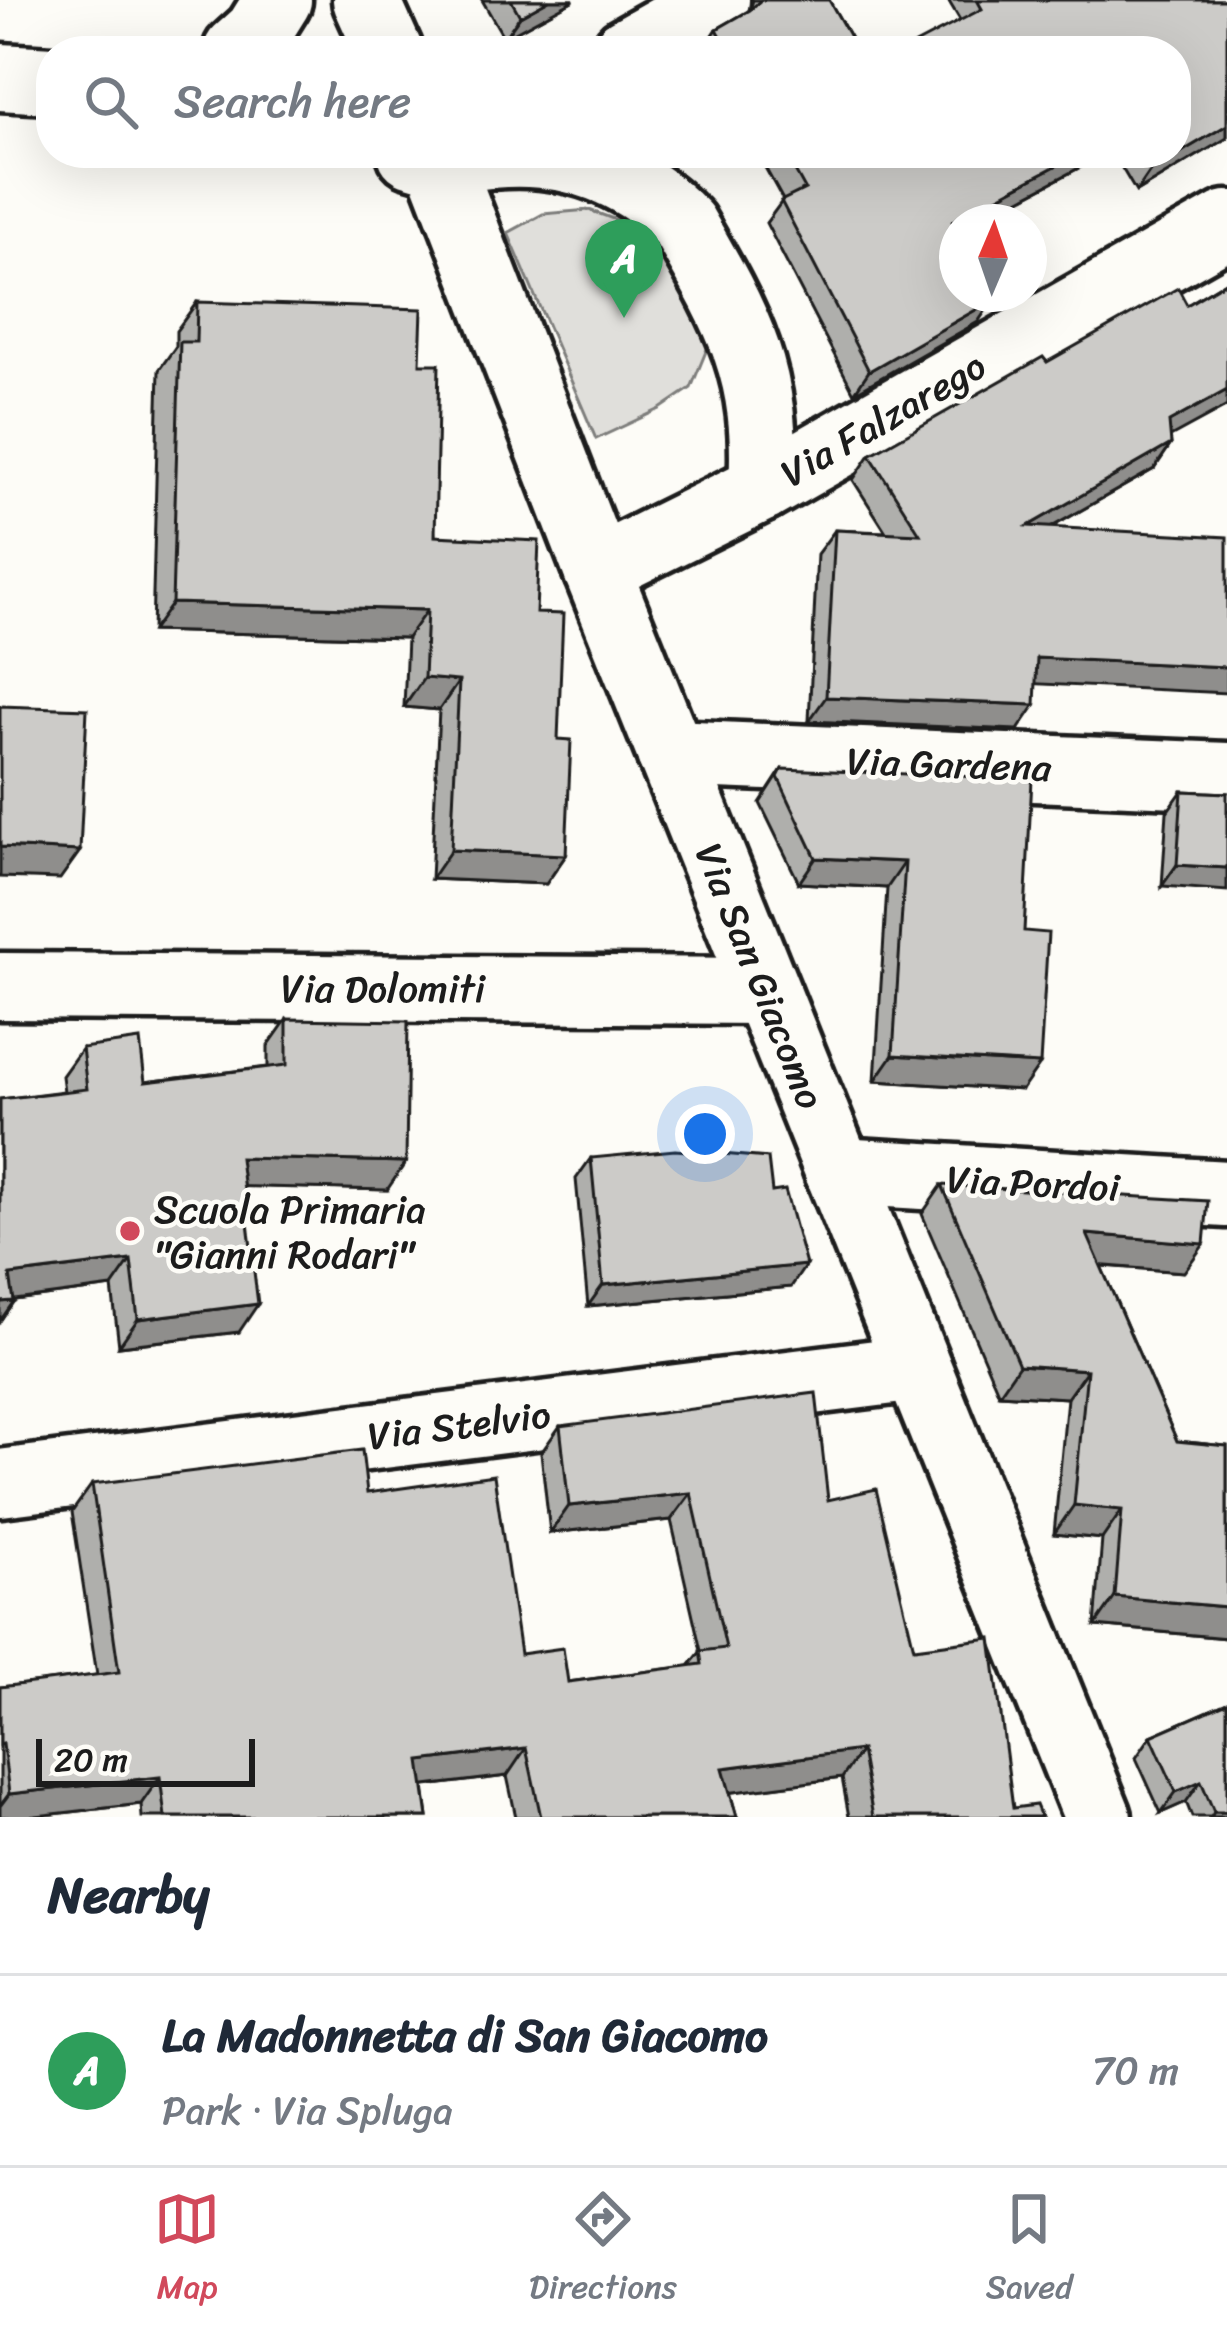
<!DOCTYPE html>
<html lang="en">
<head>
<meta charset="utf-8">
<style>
	body { margin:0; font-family:Sriracha,sans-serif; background:#f2f2f3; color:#1f2937 }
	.compass { position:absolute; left:939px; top:204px; width:108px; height:108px; border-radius:50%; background:#fff; box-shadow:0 12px 48px #0002; rotate:2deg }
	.scale { position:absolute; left:36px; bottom:30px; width:219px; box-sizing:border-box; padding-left:12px; border:6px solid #1c1c1c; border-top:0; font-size:33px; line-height:42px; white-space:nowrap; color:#1c1c1c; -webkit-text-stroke:9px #fdfcf7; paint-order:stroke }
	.you { position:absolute; left:705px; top:1134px; width:42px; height:42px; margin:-30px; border:9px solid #fff; border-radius:50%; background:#1a73e8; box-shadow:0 0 0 18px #1a73e833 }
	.badge { display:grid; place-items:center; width:78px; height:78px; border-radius:50%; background:#d1495b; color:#fff; font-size:39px; font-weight:700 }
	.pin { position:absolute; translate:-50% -99px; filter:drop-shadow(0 3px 6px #0008) }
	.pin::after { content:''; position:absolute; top:63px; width:42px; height:36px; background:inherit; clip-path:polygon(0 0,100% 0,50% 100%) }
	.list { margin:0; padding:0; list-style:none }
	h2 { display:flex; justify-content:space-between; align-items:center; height:156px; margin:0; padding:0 48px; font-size:51px }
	h2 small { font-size:39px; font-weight:400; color:#747a83 }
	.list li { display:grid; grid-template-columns:78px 1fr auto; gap:36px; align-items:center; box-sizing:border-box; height:192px; padding:0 48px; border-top:3px solid #e0e1e3 }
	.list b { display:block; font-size:45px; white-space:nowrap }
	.list p { margin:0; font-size:39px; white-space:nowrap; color:#747a83 }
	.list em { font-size:39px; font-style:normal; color:#747a83 }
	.icon { flex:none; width:66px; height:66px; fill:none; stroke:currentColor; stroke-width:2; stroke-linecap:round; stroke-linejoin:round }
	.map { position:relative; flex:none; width:1227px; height:1817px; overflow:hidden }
	.search { position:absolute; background:#fff; box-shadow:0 12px 48px #0002; left:36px; right:36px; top:36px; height:132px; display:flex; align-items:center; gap:30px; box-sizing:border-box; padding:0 42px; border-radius:48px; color:#747a83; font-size:45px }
	.sheet { height:348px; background:#fff }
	nav { display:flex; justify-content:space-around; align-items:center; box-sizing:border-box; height:168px; border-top:3px solid #e0e1e3; background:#fff; font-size:33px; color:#747a83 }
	nav a { display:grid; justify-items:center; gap:6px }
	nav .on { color:#d1495b }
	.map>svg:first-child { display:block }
	.green { fill:#e0dfdb; stroke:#7e7e7c; stroke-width:3 }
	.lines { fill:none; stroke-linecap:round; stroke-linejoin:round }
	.minor-casing { stroke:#1c1c1c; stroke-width:75 }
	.minor { stroke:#fdfcf7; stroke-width:66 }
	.wall { fill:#afafac; stroke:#1c1c1c; stroke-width:3 }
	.shaded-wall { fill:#8f8e8c; stroke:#1c1c1c; stroke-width:3 }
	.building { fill:#cccbc8; stroke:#1c1c1c; stroke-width:3 }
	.poi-dot { fill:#d1495b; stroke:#fdfcf7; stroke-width:4.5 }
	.labels { text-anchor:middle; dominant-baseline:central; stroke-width:9; stroke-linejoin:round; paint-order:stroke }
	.street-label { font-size:39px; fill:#1c1c1c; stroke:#fdfcf7 }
	.poi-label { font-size:39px; fill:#1c1c1c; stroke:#fdfcf7; text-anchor:start }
</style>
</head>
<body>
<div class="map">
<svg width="1227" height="1817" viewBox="0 0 1227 1817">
	<rect width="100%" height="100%" fill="#fdfcf7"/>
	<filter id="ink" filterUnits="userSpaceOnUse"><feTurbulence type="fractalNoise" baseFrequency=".00833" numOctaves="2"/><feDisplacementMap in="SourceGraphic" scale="24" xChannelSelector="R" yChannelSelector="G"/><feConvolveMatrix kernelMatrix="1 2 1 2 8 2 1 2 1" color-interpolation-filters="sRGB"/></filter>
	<g filter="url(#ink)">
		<!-- green -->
		<path class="green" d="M589,210L654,234L696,292L709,344L691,388L660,409L596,439L508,233L543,214Z"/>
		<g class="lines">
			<!-- minor casing -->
			<g class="minor-casing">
				<g id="minor">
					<path d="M366,0L389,51"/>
					<path d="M237,51L258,32L278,0"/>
					<path d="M626,51L716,0"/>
					<path d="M0,77L51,80"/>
					<path d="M411,153C445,164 458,158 492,155C567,148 632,171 684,226C739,322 769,374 762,488"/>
					<path d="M436,153L597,570L1098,1817"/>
					<path d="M597,570L762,488L1227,224"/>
					<path d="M670,753L1227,776"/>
					<path d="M0,986L765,991"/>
					<path d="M838,1171L1227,1194"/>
					<path d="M0,1483L917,1368"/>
				</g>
			</g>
			<!-- minor -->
			<use href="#minor" class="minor"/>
		</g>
		<!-- wall -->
		<g class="wall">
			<path d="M482,0H574L504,38Z"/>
			<path d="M753,0H829L858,51H702L717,29L750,10Z"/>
			<path d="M948,0H1227V138L1136,192L1113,153H1176L960,20Z"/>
			<path d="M757,153H1107L977,222H957V294L978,322L854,393L766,223L783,200Z"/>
			<path d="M1227,281V406L1170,436L1171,444L1154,469L1052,527L1036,684L1018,730L809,721L817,554L835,530L886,532L853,480L870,455L1047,362L1187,305Z"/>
			<path d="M197,302L420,364L435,536L536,613L558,739L566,855L546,884L431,879L439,710L404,707L407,638L152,631L159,370L176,346V331Z"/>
			<path d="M782,769L1024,931L1022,1090L875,1081L887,888L799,883L760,803Z"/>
			<path d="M1182,791L1227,793L1162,886L1167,812Z"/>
			<path d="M287,1019L387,1190L244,1186L239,1332L119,1346L112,1287L14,1300L0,1321V1099L64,1091L62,1076L82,1048L145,1082L268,1067V1046Z"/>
			<path d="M591,1158L772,1192L791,1287L588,1306L576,1179Z"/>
			<path d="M942,1185L1184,1272L1101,1266L1177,1441L1227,1446V1638L1095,1626L1102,1539L1054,1534L1067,1398L999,1394L922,1214Z"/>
			<path d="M560,1426L828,1500L914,1648L1013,1808L1041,1817H849L842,1778L730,1792L737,1817H516L507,1776L424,1786L428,1817H142L141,1804L27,1817H0V1687L97,1675L72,1512L92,1484L367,1493L520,1654L568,1682L689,1666L701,1651L671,1520L550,1533L541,1453Z"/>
			<path d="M1227,1703V1817H1192L1186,1802L1161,1813L1136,1758L1151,1736Z"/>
		</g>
		<!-- shaded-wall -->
		<g class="shaded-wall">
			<path d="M549,0H574L504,38L520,16Z"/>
			<path d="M1227,125V138L1136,192L1151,170Z"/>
			<path d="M1080,153H1107L977,222H957V232L952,221Z"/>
			<path d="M993,300L978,322L854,393L869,371Z"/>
			<path d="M1227,390V406L1152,447L1169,422Z"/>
			<path d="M1171,444L1154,469L1011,550L1028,526Z"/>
			<path d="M172,603L427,610L407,638L152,631Z"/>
			<path d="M1037,658L1227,667V693L1020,683Z"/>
			<path d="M424,678L459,681L439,710L404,707Z"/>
			<path d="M826,697L1035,705L1018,730L809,721Z"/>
			<path d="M0,847L80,851L60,879L0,877Z"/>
			<path d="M451,850L566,855L546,884L431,879Z"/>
			<path d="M816,858L905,862L887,888L799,883Z"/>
			<path d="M1177,865L1227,868V891L1162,886Z"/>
			<path d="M893,1055L1040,1064L1022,1090L875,1081Z"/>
			<path d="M240,1158L406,1162L387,1190L221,1186Z"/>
			<path d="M1087,1234L1204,1244L1184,1272L1067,1263Z"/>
			<path d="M131,1260L112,1287L0,1302L10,1275Z"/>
			<path d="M806,1265L791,1287L588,1306L603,1285Z"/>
			<path d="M14,1301L0,1321V1302Z"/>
			<path d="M258,1304L239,1332L119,1346L138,1319Z"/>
			<path d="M1019,1365L1087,1370L1067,1398L999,1394Z"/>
			<path d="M691,1493L671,1520L550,1533L569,1506Z"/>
			<path d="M1074,1505L1122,1510L1102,1539L1054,1534Z"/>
			<path d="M1115,1597L1227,1607V1638L1095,1626Z"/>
			<path d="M526,1748L507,1776L401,1789L420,1761Z"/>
			<path d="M861,1750L842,1778L703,1796L723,1768Z"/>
			<path d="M160,1777L141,1804L27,1817H0V1806L9,1794Z"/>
			<path d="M1201,1781L1186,1802L1161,1813L1176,1792Z"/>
			<path d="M1214,1812H1227V1817H1211Z"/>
		</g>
		<!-- building -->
		<g class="building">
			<path d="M511,0H549L520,16Z"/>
			<path d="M761,0H829L858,51H729L717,29L750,10Z"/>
			<path d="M977,0H1227V125L1151,170L1141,153H1176V51H902L982,9Z"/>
			<path d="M785,153H1080L952,221L957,230V294H990L993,300L869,371L781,201L805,189Z"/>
			<path d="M1227,281V390L1169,422L1171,444L1028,526L1227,537V667L1037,658L1035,705L826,697L835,530L920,534L870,455L1043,357L1047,362L1178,288L1187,305Z"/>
			<path d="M197,302L422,309L420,364H439L435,536L539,541L536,613L563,614L558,739L571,740L566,855L451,850L459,681L424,678L427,610L172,603L180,342H196Z"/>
			<path d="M0,706L87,709L80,851L0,847Z"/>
			<path d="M782,769L1032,779L1024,931L1048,933L1040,1064L893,1055L905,862L816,858L778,777Z"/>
			<path d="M1182,791L1227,793V868L1177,865Z"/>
			<path d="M287,1019L408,1021L406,1162L240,1158L258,1304L138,1319L131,1260L10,1275L14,1301L0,1302V1099L87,1089L82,1048L140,1040L145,1082L287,1065Z"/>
			<path d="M675,1150L768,1158L772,1192L785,1190L806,1265L603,1285L591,1158Z"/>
			<path d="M942,1185L1208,1201L1204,1244L1087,1234L1177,1441L1227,1446V1607L1115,1597L1122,1510L1074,1505L1087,1370L1019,1365Z"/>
			<path d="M816,1393L828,1500L876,1489L914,1648L991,1638L1013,1808L1036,1805L1041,1817H873L861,1750L723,1768L737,1817H541L526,1748L420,1761L428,1817H165L160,1777L9,1794L3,1744L0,1745V1687L119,1672L92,1484L362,1450L367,1493L494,1475L520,1654L563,1648L568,1682L702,1664L700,1651L726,1648L691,1493L569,1506L560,1426Z"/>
			<path d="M1227,1703V1812H1214L1201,1781L1176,1792L1151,1736Z"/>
		</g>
	</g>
	<!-- markers -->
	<circle class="poi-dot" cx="130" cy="1231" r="12"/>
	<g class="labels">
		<!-- street labels -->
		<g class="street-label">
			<text transform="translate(883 419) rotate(-30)">Via Falzarego</text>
			<text transform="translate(949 764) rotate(2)">Via Gardena</text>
			<text transform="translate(760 976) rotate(68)">Via San Giacomo</text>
			<text x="383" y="988">Via Dolomiti</text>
			<text transform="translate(1033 1183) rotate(3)">Via Pordoi</text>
			<text transform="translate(459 1425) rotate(-7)">Via Stelvio</text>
		</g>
		<!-- poi labels -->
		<g class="poi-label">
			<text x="154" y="1209">Scuola Primaria<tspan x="154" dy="45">"Gianni Rodari"</tspan></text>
		</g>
	</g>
</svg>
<svg class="compass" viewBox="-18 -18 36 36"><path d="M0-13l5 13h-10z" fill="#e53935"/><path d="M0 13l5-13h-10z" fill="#747a83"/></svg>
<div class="scale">20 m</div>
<div class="you"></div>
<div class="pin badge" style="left:624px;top:318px;background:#2e9e5b">A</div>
<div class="search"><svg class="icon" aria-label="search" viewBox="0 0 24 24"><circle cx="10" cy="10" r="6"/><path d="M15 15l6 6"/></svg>Search here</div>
</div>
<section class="sheet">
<h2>Nearby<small></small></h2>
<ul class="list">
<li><span class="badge" style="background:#2e9e5b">A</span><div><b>La Madonnetta di San Giacomo</b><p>Park · Via Spluga</p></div><em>70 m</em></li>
</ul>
</section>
<nav>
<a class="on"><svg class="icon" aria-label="map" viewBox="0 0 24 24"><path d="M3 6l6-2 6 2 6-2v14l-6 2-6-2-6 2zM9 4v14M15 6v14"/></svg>Map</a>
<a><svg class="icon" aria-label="directions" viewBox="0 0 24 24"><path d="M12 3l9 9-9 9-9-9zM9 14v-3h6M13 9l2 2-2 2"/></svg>Directions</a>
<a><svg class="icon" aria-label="saved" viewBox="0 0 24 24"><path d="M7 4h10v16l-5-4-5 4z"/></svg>Saved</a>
</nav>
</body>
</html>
